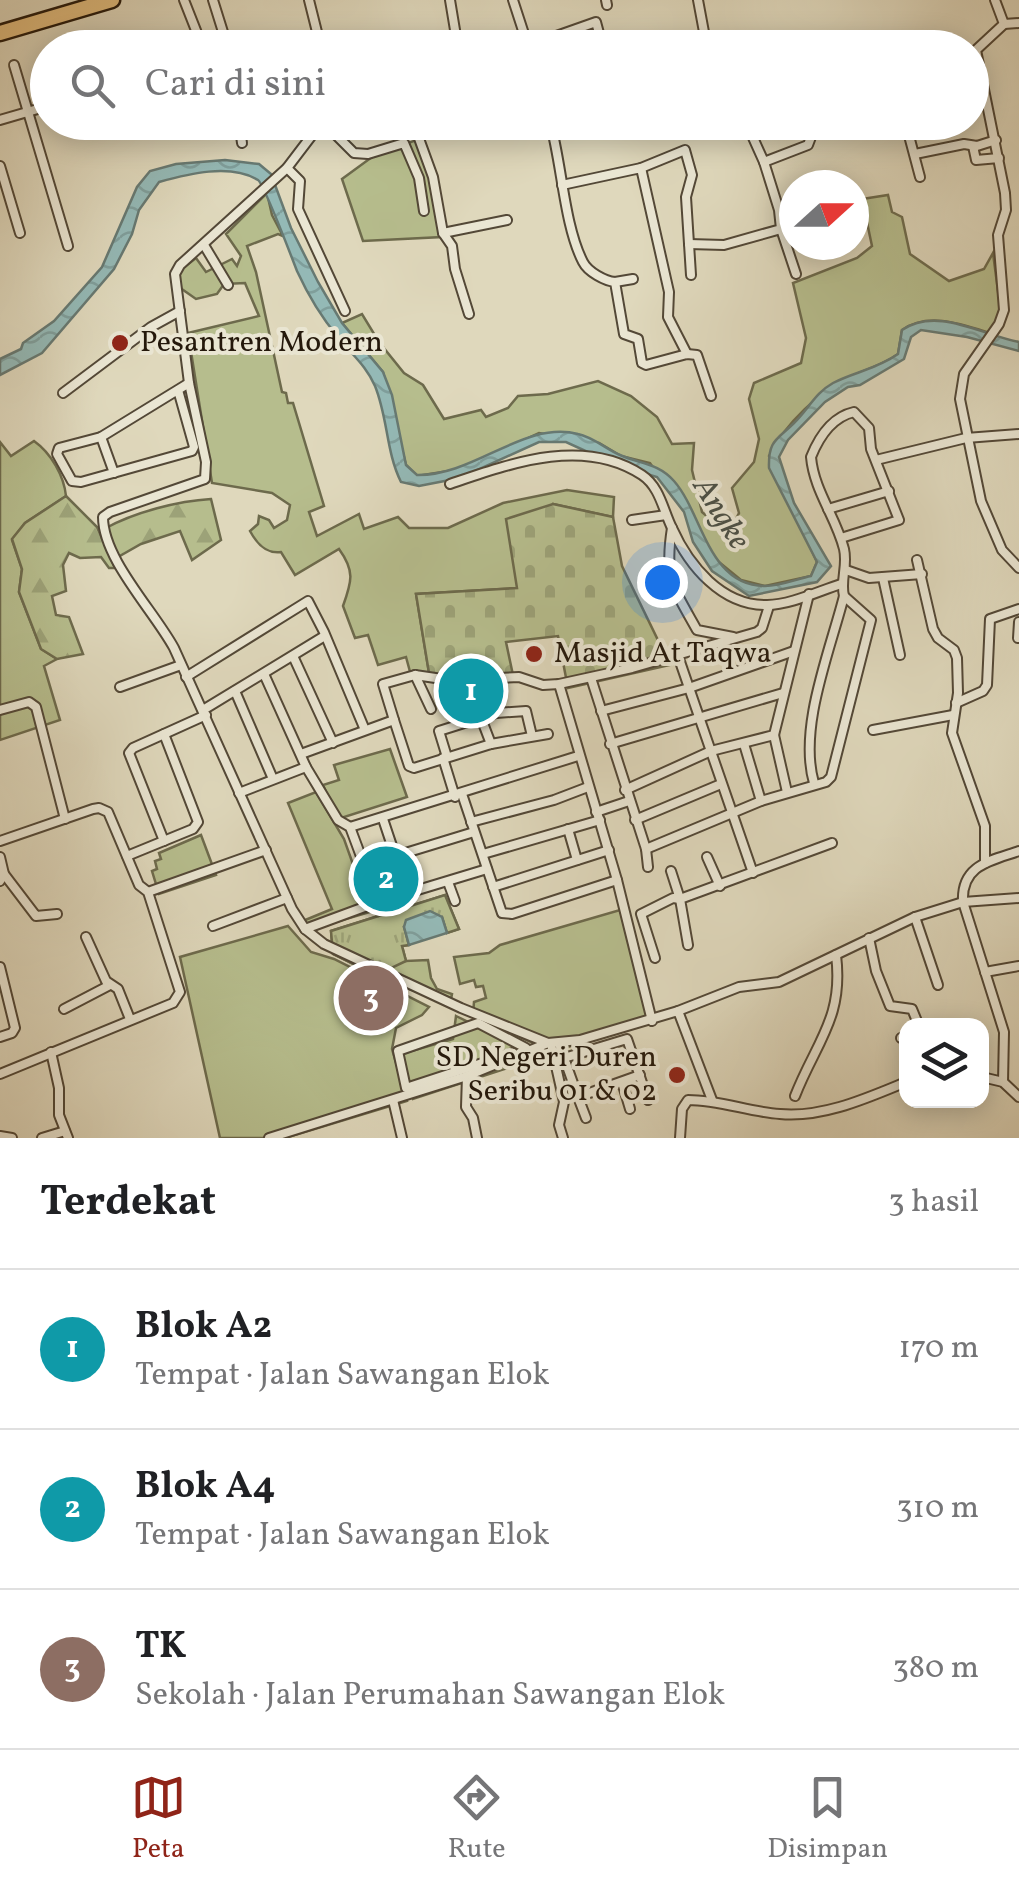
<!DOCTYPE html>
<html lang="id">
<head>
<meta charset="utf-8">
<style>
	body { margin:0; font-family:Vollkorn,serif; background:#f6f6f6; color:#202124 }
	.controls { position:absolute; right:30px; bottom:30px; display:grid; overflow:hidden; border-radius:20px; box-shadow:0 5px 25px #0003 }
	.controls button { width:90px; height:90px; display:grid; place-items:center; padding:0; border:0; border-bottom:2px solid #e0e0e0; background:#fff; color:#202124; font:50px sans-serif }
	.compass { position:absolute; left:779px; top:170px; width:90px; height:90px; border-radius:50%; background:#fff; box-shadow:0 5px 25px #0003; rotate:69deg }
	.you { position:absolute; left:662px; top:582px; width:35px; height:35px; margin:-25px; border:8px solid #fff; border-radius:50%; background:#1a73e8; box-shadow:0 0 0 15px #1a73e833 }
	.badge { display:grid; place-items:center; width:65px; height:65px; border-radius:50%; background:#8f2418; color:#fff; font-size:32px; font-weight:700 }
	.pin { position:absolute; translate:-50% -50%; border:5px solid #fff; box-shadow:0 2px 10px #0006 }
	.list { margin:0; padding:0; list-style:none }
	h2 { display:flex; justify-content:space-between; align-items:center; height:130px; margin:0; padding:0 40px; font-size:42px }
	h2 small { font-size:32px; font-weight:400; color:#757577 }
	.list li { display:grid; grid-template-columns:65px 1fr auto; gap:30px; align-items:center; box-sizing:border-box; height:160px; padding:0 40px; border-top:2px solid #e0e0e0 }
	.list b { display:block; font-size:38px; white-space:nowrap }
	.list p { margin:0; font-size:32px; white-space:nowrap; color:#757577 }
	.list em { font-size:32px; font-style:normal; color:#757577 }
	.icon { flex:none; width:55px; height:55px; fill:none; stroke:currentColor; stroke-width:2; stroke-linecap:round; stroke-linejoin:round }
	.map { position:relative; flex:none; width:1019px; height:1138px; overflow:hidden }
	.search { position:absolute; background:#fff; box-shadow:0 5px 25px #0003; left:30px; right:30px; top:30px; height:110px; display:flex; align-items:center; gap:25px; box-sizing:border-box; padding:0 35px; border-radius:55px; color:#757577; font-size:38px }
	.sheet { height:610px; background:#fff }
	nav { display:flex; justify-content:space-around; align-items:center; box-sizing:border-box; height:140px; border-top:2px solid #e0e0e0; background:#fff; font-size:28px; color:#757577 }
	nav a { display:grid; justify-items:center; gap:5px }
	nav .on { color:#8f2418 }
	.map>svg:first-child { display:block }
	.grass { fill:#b6bd8d; stroke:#6d6a4c; stroke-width:2.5 }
	.forest { fill:url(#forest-firs); stroke:#6d6a4c; stroke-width:2.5 }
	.cemetery { fill:url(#cemetery-stones); stroke:#6d6a4c; stroke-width:2.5 }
	.park { fill:url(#park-tufts); stroke:#6d6a4c; stroke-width:2.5 }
	.water { fill:url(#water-waves); stroke:#677972; stroke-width:2.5 }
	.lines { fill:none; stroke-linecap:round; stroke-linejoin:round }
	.street-casing { stroke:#534837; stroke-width:12 }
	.highway-casing { stroke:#24180b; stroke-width:19 }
	.street { stroke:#eae6d3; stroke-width:8 }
	.highway { stroke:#e0bc7e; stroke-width:14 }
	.poi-dot { fill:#8f2418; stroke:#eae6d3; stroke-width:4 }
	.labels { text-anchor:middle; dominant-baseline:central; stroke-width:8; stroke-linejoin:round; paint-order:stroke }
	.poi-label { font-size:30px; fill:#24180b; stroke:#eae6d3; text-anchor:start }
	.water-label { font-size:32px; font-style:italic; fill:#4b5047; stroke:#eae6d3 }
</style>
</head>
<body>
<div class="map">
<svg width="1019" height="1138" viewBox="0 0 1019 1138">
	<defs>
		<pattern id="forest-firs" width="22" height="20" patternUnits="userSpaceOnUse" patternTransform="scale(2.5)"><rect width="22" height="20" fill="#b6bd8d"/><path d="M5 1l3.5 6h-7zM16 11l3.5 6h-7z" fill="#9ca278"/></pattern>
		<pattern id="cemetery-stones" width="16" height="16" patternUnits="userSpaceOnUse" patternTransform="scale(2.5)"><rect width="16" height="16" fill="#b6bd8d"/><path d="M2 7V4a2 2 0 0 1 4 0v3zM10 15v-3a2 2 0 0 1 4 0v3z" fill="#9ca278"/></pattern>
		<pattern id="park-tufts" width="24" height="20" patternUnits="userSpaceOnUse" patternTransform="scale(2.5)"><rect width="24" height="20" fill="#b6bd8d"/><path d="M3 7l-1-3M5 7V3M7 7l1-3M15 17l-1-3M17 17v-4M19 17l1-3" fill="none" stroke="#9ca278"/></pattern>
		<pattern id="water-waves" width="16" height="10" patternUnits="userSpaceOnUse" patternTransform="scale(2.5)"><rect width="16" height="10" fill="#94b9b6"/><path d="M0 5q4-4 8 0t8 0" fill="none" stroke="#7f9e9b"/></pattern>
	</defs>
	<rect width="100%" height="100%" fill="#dfd8bc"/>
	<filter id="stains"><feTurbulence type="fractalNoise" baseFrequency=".002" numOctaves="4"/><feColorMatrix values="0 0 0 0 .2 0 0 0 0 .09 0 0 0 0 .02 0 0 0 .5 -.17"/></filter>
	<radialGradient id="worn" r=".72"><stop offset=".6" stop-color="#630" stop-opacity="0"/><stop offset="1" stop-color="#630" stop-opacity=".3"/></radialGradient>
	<!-- grass -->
	<g class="grass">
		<path d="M416,140L432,180L442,237L363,241L342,179L372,157Z"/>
		<path d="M267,193L272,215L283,236L278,234L247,246L256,272L282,392L286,393L288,403H293L324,506L309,512L317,536L359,514L364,529L398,517L409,528H448L503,503L567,490L614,497L613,517L553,504L517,588L416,594L430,679H412L406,657L378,665L368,635L355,638L343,606C352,581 355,571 339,549L295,575L281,552C266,554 257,544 250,531L258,524L259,516L269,520L274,528L287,520L290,505L272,493L212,483L188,333L259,316L245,283L224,284L217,294L196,299L179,287L178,272L196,258L206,272L232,259L237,266L241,256L226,234Z"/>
		<path d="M888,195L892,212L902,217L910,254L949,281L984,269L993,253L1001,314L993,334C964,325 929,311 902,330L898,354C883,365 869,368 854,375C820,390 785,424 769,456L817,562L811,576L765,586L741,580L714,558L702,534L650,463L621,456L599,443L539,433L461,469L417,476L406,465L383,372L342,323L362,314L379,342L404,373L423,385L444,419L481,410L486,417L508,408L518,396L548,394L598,381L631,396L657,417L672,444L694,443L692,470L702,512L728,534L739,513L732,488L754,462L759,439L749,399L754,383L801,363L806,338L793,283L857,258L872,246L862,199Z"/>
		<path d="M34,441C51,453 64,476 66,496L25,523L12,540L22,569L19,592L41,649L57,659L44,666L60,720L0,740V442L11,456Z"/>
		<path d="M390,749L407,797L338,819L323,785L339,780L334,765Z"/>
		<path d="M316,792L344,839L370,912L302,932L298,923L332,909L288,803Z"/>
		<path d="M201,835L216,875L159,894L152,871L157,869L155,861L161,859L159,853Z"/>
		<path d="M445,895L459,929L447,933L442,917L404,927L409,945L402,946L406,961L428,960L431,978L437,989L452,994L450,1004L388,981L333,954L331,931Z"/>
		<path d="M620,910L638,967L649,1022L552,1052L473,1015L474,1002L486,998L483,986L476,987L474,980L460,984L454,957L489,953L500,945Z"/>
		<path d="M288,926L311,952L334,959L429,1007L422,1015L396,1028L392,1049L407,1101L285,1138H220L180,957Z"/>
		<path d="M456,1016L535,1055V1059L413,1099L401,1054L453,1039Z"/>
	</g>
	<!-- forest -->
	<g class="forest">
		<path d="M66,496L97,527L115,568H109L101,557L80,558L69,553L63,565L66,591L52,596L56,615L69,617L83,654L57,659L41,649L19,592L22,569L12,539L25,523Z"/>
		<path d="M211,499L221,540L192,560L180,531L141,544L118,557L106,528C135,512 178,501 211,499Z"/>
	</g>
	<!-- cemetery -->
	<path class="cemetery" d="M553,504L613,517L622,566L670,665L568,688L558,636L506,642L513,675L430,679L416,594L517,588L506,519Z"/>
	<!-- park -->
	<path class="park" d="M445,895L459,929L447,933L442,917L404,927L409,945L402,946L406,961L391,968L388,981L333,954L331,931Z"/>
	<!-- water -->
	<g class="water">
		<path d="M225,160L259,164L271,174L291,228L318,282L342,323L383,372L392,395L406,465L417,475C475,476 524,420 578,434C593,437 606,449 620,455C640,464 658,463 674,481C703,514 708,586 765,586C780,586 797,579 811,576L817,562L769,468C768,440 777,440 794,423C808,410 815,393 833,383C854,372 877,369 898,354L902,330C937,306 982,335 1019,342V351L967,337L921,330L911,337L904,359L860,385L848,387L825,402L788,440L779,457L794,503L831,566L817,582L749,596L712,571L693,542L684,512L657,477L614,464L566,442H539L460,478L419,486L401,482C386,452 388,418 375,386C366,365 351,354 338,337C321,317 308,295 297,271C292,258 263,183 258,180C230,163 188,174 159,182L139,210L132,234L114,269L42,353L0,375V359L21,349L23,343L54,321L102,267L137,187L150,171L176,164Z"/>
		<path d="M430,911L442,917L447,933L409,945L404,927L406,920Z"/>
	</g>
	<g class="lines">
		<!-- street casing -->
		<g class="street-casing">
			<g id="street">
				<path d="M184,0L197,33"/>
				<path d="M213,0L228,48"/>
				<path d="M309,0L321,48"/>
				<path d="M450,0L458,48"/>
				<path d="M513,0L527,43"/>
				<path d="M606,0L607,5"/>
				<path d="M698,0L707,48"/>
				<path d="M995,0L1004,24L976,50L1005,193L1006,210L998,235L1004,310L999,324L964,374L960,399L981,501L1002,550L1019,568"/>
				<path d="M1004,24L1019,23"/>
				<path d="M528,46L596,22L603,48"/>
				<path d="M467,48L526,39"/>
				<path d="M14,65L68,246"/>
				<path d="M0,120L48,106"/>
				<path d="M239,122L242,143"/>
				<path d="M322,122L287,168L180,265L175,274L189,383L206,462L205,479L110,512L103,517C103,559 154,611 174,648L292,909L305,929L324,944L461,1008L548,1043"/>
				<path d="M323,122L354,153L368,154L404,143L419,178L424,211"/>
				<path d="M413,122L433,177L443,233L452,246L455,269L469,314"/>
				<path d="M550,122C562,164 564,225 583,262C588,272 605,281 615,282L624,334L638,339L642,363L646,365L687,354L697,355L711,396"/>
				<path d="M746,122L764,162"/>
				<path d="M869,122L877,133L902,129L908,132L920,177"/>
				<path d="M973,146L976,160L999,158"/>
				<path d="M915,154L964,144L977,146L996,140"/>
				<path d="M0,166L20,233"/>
				<path d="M287,168L300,181L298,209L345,311"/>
				<path d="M641,168L685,150L692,175L686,197L691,275"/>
				<path d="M562,185L641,168L669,292L668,317L687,354"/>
				<path d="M781,229L796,274"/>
				<path d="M443,233L507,220"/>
				<path d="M689,244L724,245L781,229L779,210L764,162L808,145L811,137L802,122"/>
				<path d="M204,245L228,285"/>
				<path d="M615,282L633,279"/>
				<path d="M178,390L194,447L192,451L81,482L72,481L57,454L59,448L101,437L189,383"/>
				<path d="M63,393L151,327L180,311"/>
				<path d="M101,437L114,473"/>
				<path d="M876,460L966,438L1019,434"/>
				<path d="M450,484C509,464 583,436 642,475C660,487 663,510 672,528C689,566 722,606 767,605C790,605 819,591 841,584"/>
				<path d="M828,509L889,491"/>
				<path d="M632,520L666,515"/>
				<path d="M672,528C664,578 673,587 697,630L733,637"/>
				<path d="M917,560L933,629L938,638L954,650L957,658L958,693L952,733L985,826V863"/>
				<path d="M846,570L869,578L922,574"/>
				<path d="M883,578L900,655"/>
				<path d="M1018,638L1019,622"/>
				<path d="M677,653L753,873"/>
				<path d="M293,656L333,743"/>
				<path d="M264,674L306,767L338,820L350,827L378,902"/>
				<path d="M415,675L431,709"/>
				<path d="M186,677L308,601L324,632L365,730"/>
				<path d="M591,678L646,849L648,867"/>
				<path d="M485,679L496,713"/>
				<path d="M449,680L456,699"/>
				<path d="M559,684L617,880L652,1021"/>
				<path d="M120,687L181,665"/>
				<path d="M235,691L273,779"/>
				<path d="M956,703L983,691L987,685L990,619L1019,609"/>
				<path d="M0,710L29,702L36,707L65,819"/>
				<path d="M203,710L323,637"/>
				<path d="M601,711L689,688L794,651"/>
				<path d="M481,718L491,744"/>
				<path d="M394,720L409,766L414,768L491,744L548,734"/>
				<path d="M873,730L953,715"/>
				<path d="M774,735L787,792"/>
				<path d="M610,744L783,693"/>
				<path d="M744,744L761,801"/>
				<path d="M301,754L394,720L383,684L415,675L449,680L519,677L543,685L559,684L632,668L757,632L762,628L769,606"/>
				<path d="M447,757L439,731L496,713L526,711L532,736"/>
				<path d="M443,758L455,797"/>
				<path d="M814,783C798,728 830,651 844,596C840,580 848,566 844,549C836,517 814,491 811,457C819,437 832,417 854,412L869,428L871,449L899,520L841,538"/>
				<path d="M625,790L711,751L774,735L809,594"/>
				<path d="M239,793L306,767"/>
				<path d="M462,794L502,913L512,914L617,880"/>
				<path d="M596,812L629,801"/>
				<path d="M383,819L408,894"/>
				<path d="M635,820L721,784"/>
				<path d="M471,822L554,800L588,787"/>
				<path d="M350,827L578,756"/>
				<path d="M568,829L577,860"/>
				<path d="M0,841L93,809L99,808L108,812L139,885L148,892L180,992L173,1003L0,1074"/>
				<path d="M164,841L129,753L133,748L206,715"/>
				<path d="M646,849L761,801L826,782L831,777L871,620L844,596"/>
				<path d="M483,854L600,820"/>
				<path d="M127,856L193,829L198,822L164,734"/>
				<path d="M0,857L4,874L0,881"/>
				<path d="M707,857L720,886"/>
				<path d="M366,865L474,832"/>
				<path d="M4,874L36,916L57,914"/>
				<path d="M448,882L455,901"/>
				<path d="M493,887L609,850"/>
				<path d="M148,892L266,850"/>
				<path d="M915,917L938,985"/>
				<path d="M213,926L287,898"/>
				<path d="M305,929L378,902L487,869"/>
				<path d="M86,937L106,981L118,989L130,1019"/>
				<path d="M869,938L876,971L890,1006L912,1009L919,1026"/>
				<path d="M688,945L680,899L832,843"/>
				<path d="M655,958L641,914L673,898L680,899L671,871"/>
				<path d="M0,967L15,1028L12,1033L0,1037"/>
				<path d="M985,972L1019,966"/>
				<path d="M64,1009L110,985"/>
				<path d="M678,1011L739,987L779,982L915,917L963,902L1019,898"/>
				<path d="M901,1038L906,1039"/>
				<path d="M551,1044L564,1102L559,1125L563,1138"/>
				<path d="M559,1044L578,1097L640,1075"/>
				<path d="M51,1052L59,1088V1115L68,1138"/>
				<path d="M513,1053L406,1088L398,1051L478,1023L526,1048"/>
				<path d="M564,1058L627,1039L648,1100"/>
				<path d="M467,1076L466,1107L473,1118L477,1138"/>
				<path d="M982,1077L1003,1082L1019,1097"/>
				<path d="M622,1082L630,1109"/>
				<path d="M1003,1082L1004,1032L963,902C961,865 990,861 1019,851"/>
				<path d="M795,1096C816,1042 844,1018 836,955"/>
				<path d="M578,1097L586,1118"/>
				<path d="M393,1100L402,1138"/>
				<path d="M0,1136L12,1138"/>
				<path d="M42,1138L65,1131"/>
				<path d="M269,1138L467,1076L548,1043L580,1040L678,1011L712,1100"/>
				<path d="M680,1138L682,1109L688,1100C720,1100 749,1112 780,1114C823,1118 867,1098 906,1082"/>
			</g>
		</g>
		<!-- highway casing -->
		<g class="highway-casing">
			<path id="highway" d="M0,33L112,0"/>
		</g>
		<!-- street -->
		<use href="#street" class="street"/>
		<!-- highway -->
		<use href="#highway" class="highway"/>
	</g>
	<!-- markers -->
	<g class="poi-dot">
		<circle cx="120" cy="343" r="10"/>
		<circle cx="534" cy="654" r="10"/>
		<circle cx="677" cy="1075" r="10"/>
	</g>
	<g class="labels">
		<!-- poi labels -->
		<g class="poi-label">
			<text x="140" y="343">Pesantren Modern</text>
			<text x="554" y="654">Masjid At Taqwa</text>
			<text x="657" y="1058" text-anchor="end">SD Negeri Duren<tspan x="657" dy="34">Seribu 01 &amp; 02</tspan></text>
		</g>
		<!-- water labels -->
		<g class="water-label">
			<text transform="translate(720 514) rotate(58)">Angke</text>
		</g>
	</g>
	<rect width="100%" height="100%" filter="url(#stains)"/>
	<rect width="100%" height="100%" fill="url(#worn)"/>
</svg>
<div class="controls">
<button><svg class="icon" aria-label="layers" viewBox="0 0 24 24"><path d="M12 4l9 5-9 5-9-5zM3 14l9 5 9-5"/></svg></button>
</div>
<svg class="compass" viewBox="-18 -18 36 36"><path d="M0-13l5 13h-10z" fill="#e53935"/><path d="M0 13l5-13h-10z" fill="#757577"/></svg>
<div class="you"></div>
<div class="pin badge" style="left:471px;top:691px;background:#0f9aa8">1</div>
<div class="pin badge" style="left:386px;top:879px;background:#0f9aa8">2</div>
<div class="pin badge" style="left:371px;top:998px;background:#8d6e63">3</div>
<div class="search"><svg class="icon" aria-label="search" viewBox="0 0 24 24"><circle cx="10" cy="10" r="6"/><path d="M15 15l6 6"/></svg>Cari di sini</div>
</div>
<section class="sheet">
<h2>Terdekat<small>3 hasil</small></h2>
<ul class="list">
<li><span class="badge" style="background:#0f9aa8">1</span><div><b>Blok A2</b><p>Tempat · Jalan Sawangan Elok</p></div><em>170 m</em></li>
<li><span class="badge" style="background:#0f9aa8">2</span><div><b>Blok A4</b><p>Tempat · Jalan Sawangan Elok</p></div><em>310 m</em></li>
<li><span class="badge" style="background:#8d6e63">3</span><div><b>TK</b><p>Sekolah · Jalan Perumahan Sawangan Elok</p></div><em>380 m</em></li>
</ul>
</section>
<nav>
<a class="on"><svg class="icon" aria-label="map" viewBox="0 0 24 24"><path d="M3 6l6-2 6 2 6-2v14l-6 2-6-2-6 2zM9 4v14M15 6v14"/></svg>Peta</a>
<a><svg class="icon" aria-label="directions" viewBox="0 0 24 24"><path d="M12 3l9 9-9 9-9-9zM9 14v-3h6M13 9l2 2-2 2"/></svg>Rute</a>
<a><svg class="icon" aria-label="saved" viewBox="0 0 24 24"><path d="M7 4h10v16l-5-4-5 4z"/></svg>Disimpan</a>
</nav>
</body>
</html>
